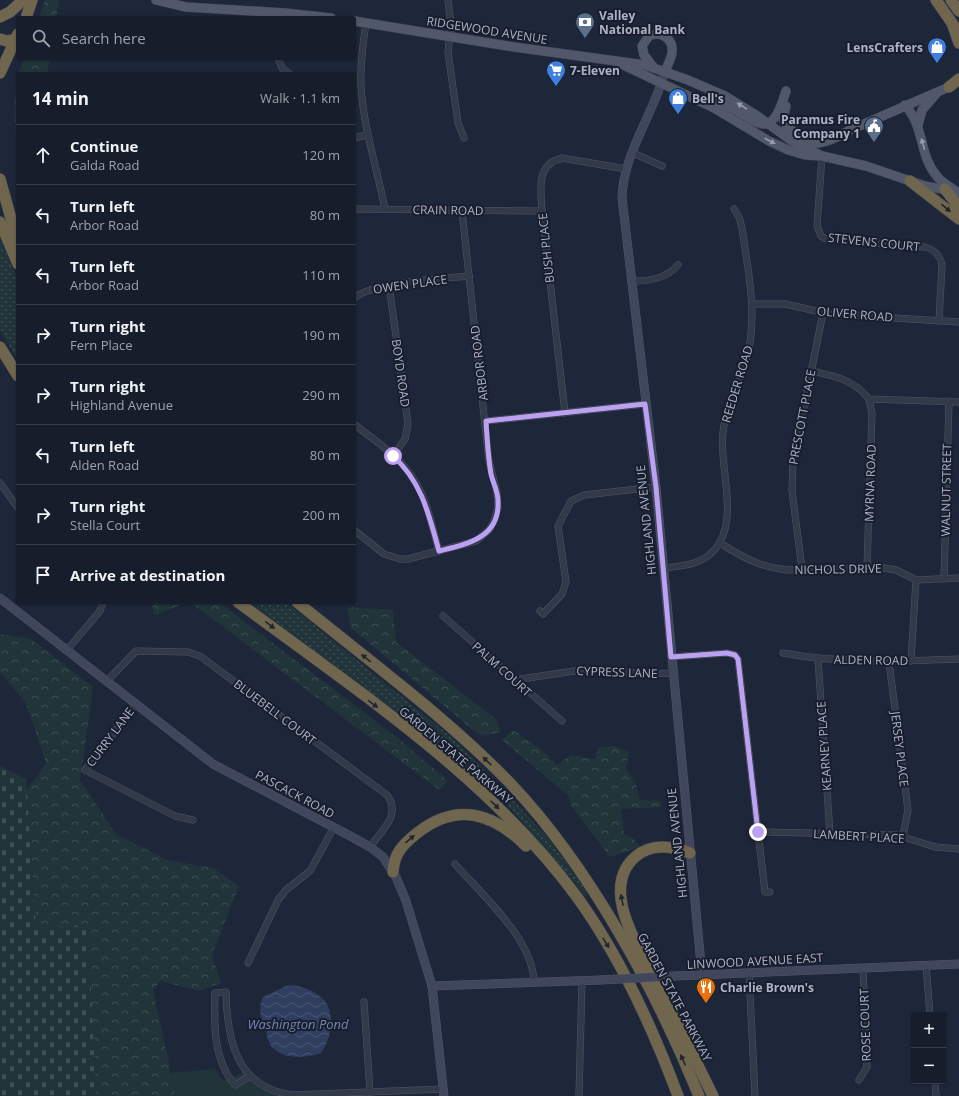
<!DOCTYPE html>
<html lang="en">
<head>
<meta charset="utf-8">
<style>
	body { margin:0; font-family:"Open Sans",sans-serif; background:#1f2633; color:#f1f3f6 }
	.controls { position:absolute; right:12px; bottom:12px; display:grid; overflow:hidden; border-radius:4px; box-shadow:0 1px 3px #0004 }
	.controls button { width:36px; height:36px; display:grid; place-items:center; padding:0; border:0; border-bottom:1px solid #353b47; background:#161d2b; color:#f1f3f6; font:20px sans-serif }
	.stop { position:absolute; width:12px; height:12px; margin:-9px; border:3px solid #bca0f2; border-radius:50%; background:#fff }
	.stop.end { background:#bca0f2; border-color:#fff; box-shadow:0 1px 4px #0008 }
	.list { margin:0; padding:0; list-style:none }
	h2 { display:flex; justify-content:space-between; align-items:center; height:52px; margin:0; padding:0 16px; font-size:17px }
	h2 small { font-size:13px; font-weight:400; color:#9ea2a9 }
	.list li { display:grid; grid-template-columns:26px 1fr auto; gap:12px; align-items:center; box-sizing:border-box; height:60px; padding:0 16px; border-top:1px solid #353b47 }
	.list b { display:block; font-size:15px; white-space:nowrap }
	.list p { margin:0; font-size:13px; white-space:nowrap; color:#9ea2a9 }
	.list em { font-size:13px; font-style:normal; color:#9ea2a9 }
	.icon { flex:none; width:22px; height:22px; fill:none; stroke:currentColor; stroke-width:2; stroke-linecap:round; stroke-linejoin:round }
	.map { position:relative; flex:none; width:959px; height:1096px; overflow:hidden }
	.search { position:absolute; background:#161d2b; box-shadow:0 1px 3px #0004; left:16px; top:16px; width:340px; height:44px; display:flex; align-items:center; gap:10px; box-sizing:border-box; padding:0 14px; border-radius:4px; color:#9ea2a9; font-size:15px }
	.panel { position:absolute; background:#161d2b; box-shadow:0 1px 3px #0004; left:16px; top:72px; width:340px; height:532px; border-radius:4px }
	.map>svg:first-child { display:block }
	.grass { fill:url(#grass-dots) }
	.forest { fill:url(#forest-crowns) }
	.cemetery { fill:url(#cemetery-stones) }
	.park { fill:#20343a }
	.water { fill:url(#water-waves) }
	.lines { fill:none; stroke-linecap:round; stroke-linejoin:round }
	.street-casing { stroke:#4f5667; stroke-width:7 }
	.secondary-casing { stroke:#4f5667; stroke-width:9 }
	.primary-casing { stroke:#3b4252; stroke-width:10 }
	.highway-casing { stroke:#3d4353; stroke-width:12 }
	.street { stroke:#323949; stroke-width:6 }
	.secondary { stroke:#40475c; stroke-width:8 }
	.primary { stroke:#505869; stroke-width:9 }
	.highway { stroke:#70664e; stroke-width:11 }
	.secondary-bridge-casing { stroke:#4f5667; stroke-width:9; stroke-linecap:butt }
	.secondary-bridge { stroke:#40475c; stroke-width:8 }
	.oneway { fill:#959caf }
	.oneway2 { fill:#212530 }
	.route { stroke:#bca0f2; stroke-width:5 }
	.labels { text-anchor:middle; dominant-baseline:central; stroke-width:4; stroke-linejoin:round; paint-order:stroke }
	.poi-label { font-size:12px; font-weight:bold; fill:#acb3c6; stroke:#181e2d; text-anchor:start }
	.street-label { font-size:12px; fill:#acb3c6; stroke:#181e2d }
	.water-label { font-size:13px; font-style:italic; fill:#7286b1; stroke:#181e2d }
</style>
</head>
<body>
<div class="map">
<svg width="959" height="1096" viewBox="0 0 959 1096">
	<defs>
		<pattern id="grass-dots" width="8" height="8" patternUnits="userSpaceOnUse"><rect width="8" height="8" fill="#20343a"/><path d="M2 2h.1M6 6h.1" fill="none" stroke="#3e4f55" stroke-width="1.8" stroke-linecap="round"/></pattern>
		<pattern id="forest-crowns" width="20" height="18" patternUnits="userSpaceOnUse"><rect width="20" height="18" fill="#20343a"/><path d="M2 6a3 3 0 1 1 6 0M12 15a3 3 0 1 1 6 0" fill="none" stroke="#3e4f55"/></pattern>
		<pattern id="cemetery-stones" width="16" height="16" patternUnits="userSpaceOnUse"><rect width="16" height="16" fill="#20343a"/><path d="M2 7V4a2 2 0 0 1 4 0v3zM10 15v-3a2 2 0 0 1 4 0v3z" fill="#3e4f55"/></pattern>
		<pattern id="water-waves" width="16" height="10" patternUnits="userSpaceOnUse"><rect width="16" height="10" fill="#2f3e5f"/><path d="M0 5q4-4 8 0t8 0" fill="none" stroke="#4a5874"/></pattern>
	</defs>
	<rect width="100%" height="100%" fill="#1e2739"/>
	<!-- grass -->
	<g class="grass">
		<path d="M0,239L18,280V361L0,330Z"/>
		<path d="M250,602H286L450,736L493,778L549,839L589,894L585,897L575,883L505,802L465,767L404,717L311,651Z"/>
	</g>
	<!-- forest -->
	<g class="forest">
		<path d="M45,0H59L56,18H39Z"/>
		<path d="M24,58H50L47,74H19Z"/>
		<path d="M18,79V151C14,127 12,103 18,79Z"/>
		<path d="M152,602H219L399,739L448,781L439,790L190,602L154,615Z"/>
		<path d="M347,607L393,610L396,642L496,719L501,732L483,736L473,730L351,628Z"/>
		<path d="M0,634L31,639L93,687L80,780L116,834L167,860L213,868L239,886L212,955L221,983L199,991L160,981L153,990L176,1096H96L88,925L36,929L27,790L46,763L26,703L0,672Z"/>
		<path d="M513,730L543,751L557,765L571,755L595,759L599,747L615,746L629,752L626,768L636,784L640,800L660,801L662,807L621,809L624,834L633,838L640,847L610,857L572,807L568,795L502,740Z"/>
	</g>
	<!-- cemetery -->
	<path class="cemetery" d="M0,766L26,779L36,928L88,925L96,1096H0Z"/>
	<!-- park -->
	<path class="park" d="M216,1069L222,1080L229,1079L246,1071L275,1091V1096H176L171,1073Z"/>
	<!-- water -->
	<path class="water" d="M294,985C305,988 316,991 324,1000C336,1014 331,1039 321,1053C306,1058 284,1060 272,1047C267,1041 267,1033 265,1026C260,1016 258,1008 263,997L286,986Z"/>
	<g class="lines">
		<!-- street casing -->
		<g class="street-casing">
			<g id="street">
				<path d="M448,0L451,25L448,52L458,123L464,138"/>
				<path d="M366,23C363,43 360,64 361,85C363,126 377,168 385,209"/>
				<path d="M278,58L282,68L290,74"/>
				<path d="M354,138L367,135"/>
				<path d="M633,153L662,166"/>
				<path d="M822,156L817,226L821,236L826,239L925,247C935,250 940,255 942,265L939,321"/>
				<path d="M354,209L542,211"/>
				<path d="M631,281C649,281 666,279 678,265"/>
				<path d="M389,285L408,424L405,439L393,456"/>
				<path d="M354,298C376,281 440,279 469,276"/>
				<path d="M752,304H785L830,314L959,322"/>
				<path d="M811,371C835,376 853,379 869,399L959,402"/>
				<path d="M565,413L542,211C541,189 535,165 562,158L626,169"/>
				<path d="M486,421L645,404"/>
				<path d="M354,424C375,441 401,457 415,481C428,502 432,528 439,551"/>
				<path d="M0,483L18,508"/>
				<path d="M354,530L384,554L400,559H408L476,541L489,530L493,523L498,508L497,492L489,462L462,211"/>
				<path d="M720,543C742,557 760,567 786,570L878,567L896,570L916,580L959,578"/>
				<path d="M867,567L872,414L869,399"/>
				<path d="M663,568C686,566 708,564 720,542C737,512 719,465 723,432C726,404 740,383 747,357C758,315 748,270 742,228L739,217L734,209"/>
				<path d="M802,569L792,491L793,461L823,313"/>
				<path d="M944,579L949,401"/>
				<path d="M540,611L543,614L562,594L566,582L558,526L571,501L584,495L656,487"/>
				<path d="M443,616L562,721"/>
				<path d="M67,650L100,611L103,602"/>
				<path d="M783,653C842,664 899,661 959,659"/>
				<path d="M671,657L727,653L735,655L738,659L765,892H770"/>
				<path d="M818,659L830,834"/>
				<path d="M911,661L916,580"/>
				<path d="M889,662L908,810L903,836"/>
				<path d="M514,680L588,669L647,674L672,673"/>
				<path d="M107,681L136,651L188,652L200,656L387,795C402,815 381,831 370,847"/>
				<path d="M136,704L85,770L175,816L193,820"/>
				<path d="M758,832L897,835L935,847L959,849"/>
				<path d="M455,864C483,896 533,939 534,982"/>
				<path d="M248,963L278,900L286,890L310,871L334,827"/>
				<path d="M926,965L930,1015"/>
				<path d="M749,973L755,1096"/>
				<path d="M364,1002L370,1092"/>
				<path d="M250,1076L235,1085C213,1060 214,1024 215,993L226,992C227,1040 236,1088 293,1095L444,1089"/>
				<path d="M859,1080L867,1067L863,968"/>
				<path d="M935,1081L936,1096"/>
				<path d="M579,1096L582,981"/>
			</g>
		</g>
		<!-- secondary casing -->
		<g class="secondary-casing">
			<g id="secondary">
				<path d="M665,71C654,114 623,153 622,198L656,487L702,975"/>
				<path d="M0,598L213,764L354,838L370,847L383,857L396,877L406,901L432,986L444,1096"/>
				<path d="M675,976L959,964"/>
				<path d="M432,986L601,980"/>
			</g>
		</g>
		<!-- primary casing -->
		<g class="primary-casing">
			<g id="primary">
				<path d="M156,0L186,7L285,13L331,18"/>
				<path d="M354,21L514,47L645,65L688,80L725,96L756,115L792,141L822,156"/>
				<path d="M621,64L714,108L769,141L788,150L805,155L822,156L866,166L925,186L959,192"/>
				<path d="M654,68L644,55L642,46L649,36C661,30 674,39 672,53C671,59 668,65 665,71"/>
				<path d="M707,101C712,102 718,102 722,104C754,114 769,150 786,91"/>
				<path d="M905,105C925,127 919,155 936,175C940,181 947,185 953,189"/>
				<path d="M786,106L783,119L787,128L807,138H824"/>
				<path d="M918,125L922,110L936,94"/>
				<path d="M801,145C820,144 832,141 848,131L949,87"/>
			</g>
		</g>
		<!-- highway casing -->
		<g class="highway-casing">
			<g id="highway">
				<path d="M936,0L959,33"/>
				<path d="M951,0L959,11"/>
				<path d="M0,17L10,12L23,0"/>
				<path d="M26,18L32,0"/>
				<path d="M953,26L959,43"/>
				<path d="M0,39L7,41L16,39"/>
				<path d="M0,73L18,34"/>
				<path d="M949,87L959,79"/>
				<path d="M0,179L18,244"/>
				<path d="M910,181L959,219"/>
				<path d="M945,189L959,207"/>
				<path d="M0,222L18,264"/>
				<path d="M0,347L18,376"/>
				<path d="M238,602C357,691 488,776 577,897C621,958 652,1026 678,1096"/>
				<path d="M297,602C369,661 445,716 510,783C589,866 656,990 699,1096"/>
				<path d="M393,872C394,854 402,845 416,834C456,802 492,812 526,846"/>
				<path d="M647,971L678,1025L713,1096"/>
				<path d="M653,976C637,944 600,888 635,857C651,843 672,846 690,853"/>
			</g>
		</g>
		<!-- street -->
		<use href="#street" class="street"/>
		<!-- secondary -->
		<use href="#secondary" class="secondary"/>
		<!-- primary -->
		<use href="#primary" class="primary"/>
		<!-- highway -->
		<use href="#highway" class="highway"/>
		<!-- secondary-bridge casing -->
		<g class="secondary-bridge-casing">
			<path id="secondary-bridge" d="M601,980L675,976"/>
		</g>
		<!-- secondary-bridge -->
		<use href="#secondary-bridge" class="secondary-bridge"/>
	</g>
	<!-- one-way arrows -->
	<defs><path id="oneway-solid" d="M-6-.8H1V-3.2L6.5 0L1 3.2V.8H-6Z"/></defs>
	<g class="oneway">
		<use href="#oneway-solid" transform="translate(742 106) rotate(-148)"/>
		<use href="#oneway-solid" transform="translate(770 141) rotate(28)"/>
		<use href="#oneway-solid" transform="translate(923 144) rotate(-105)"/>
	</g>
	<g class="oneway2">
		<use href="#oneway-solid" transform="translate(946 208) rotate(40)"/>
		<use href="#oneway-solid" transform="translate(270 625) rotate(37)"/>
		<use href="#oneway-solid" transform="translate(366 658) rotate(-141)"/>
		<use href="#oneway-solid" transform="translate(373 704) rotate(37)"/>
		<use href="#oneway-solid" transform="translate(487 761) rotate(-136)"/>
		<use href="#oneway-solid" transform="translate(495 805) rotate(44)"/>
		<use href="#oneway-solid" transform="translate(410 839) rotate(-40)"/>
		<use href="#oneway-solid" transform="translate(622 900) rotate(-101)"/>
		<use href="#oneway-solid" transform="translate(606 943) rotate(58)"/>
		<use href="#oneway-solid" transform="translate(683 1060) rotate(-115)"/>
	</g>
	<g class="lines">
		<!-- route -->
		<path class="route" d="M393,456C422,482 429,515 439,551C467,544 500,538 498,501C498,491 493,483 491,474C488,456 487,439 486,421L645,404L656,487L671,657L727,653L735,655L738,659L758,832"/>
	</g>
	<!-- icons -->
	<defs>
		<g id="bank-pin" transform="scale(1)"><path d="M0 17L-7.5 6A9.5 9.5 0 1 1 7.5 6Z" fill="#5c6f8a" stroke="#181e2d"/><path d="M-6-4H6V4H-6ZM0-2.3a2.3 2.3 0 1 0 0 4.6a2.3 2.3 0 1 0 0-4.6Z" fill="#fff"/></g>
		<g id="shop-pin" transform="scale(1)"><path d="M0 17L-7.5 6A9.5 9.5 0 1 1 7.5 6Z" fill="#3f7fe0" stroke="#181e2d"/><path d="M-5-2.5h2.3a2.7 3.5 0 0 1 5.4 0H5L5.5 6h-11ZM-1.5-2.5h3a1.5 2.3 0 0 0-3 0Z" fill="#fff"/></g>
		<g id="supermarket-pin" transform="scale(1)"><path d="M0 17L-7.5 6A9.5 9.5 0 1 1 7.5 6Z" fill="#3f7fe0" stroke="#181e2d"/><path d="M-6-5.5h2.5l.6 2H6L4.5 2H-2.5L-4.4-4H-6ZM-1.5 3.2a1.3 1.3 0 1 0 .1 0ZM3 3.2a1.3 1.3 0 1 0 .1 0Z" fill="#fff"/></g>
		<g id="civic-pin" transform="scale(1)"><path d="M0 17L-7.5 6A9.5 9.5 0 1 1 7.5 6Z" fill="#5c6f8a" stroke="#181e2d"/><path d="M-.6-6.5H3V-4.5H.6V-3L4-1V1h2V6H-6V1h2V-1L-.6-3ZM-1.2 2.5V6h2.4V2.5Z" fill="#fff"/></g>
		<g id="restaurant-pin" transform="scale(1)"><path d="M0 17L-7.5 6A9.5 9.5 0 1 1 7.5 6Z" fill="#e8710a" stroke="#181e2d"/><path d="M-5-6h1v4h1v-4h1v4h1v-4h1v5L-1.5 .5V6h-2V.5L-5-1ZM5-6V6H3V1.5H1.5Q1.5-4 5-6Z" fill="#fff"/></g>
	</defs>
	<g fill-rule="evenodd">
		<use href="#bank-pin" x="585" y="22"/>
		<use href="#shop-pin" x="937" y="47"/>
		<use href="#supermarket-pin" x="556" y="70"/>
		<use href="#shop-pin" x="678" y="98"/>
		<use href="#civic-pin" x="874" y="126"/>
		<use href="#restaurant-pin" x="706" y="987"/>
	</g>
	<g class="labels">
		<!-- poi labels -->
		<g class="poi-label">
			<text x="599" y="15">Valley<tspan x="599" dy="14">National Bank</tspan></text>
			<text x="923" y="47" text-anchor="end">LensCrafters</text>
			<text x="570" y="70">7-Eleven</text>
			<text x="692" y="98">Bell's</text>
			<text x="860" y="119" text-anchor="end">Paramus Fire<tspan x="860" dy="14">Company 1</tspan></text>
			<text x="720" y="987">Charlie Brown's</text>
		</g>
		<!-- street labels -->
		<g class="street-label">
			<text transform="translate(487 30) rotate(9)">RIDGEWOOD AVENUE</text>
			<text transform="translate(448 210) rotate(1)">CRAIN ROAD</text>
			<text transform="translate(874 242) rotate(6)">STEVENS COURT</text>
			<text transform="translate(546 248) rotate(-96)">BUSH PLACE</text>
			<text transform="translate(410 284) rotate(-8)">OWEN PLACE</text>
			<text transform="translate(855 314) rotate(5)">OLIVER ROAD</text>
			<text transform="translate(479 363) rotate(-97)">ARBOR ROAD</text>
			<text transform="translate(401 373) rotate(82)">BOYD ROAD</text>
			<text transform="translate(737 384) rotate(-73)">REEDER ROAD</text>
			<text transform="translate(802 417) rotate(-79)">PRESCOTT PLACE</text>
			<text transform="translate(870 483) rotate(-88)">MYRNA ROAD</text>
			<text transform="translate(946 490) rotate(-89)">WALNUT STREET</text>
			<text transform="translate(646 520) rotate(-96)">HIGHLAND AVENUE</text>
			<text transform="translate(838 569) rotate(-1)">NICHOLS DRIVE</text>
			<text transform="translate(871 660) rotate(1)">ALDEN ROAD</text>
			<text transform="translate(502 669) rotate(42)">PALM COURT</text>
			<text transform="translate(617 672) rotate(2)">CYPRESS LANE</text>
			<text transform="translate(275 712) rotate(37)">BLUEBELL COURT</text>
			<text transform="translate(110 737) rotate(-53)">CURRY LANE</text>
			<text transform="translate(824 746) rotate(-94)">KEARNEY PLACE</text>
			<text transform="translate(900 749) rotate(83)">JERSEY PLACE</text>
			<text transform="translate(456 755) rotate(40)">GARDEN STATE PARKWAY</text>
			<text transform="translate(295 794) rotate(28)">PASCACK ROAD</text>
			<text transform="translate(859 836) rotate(3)">LAMBERT PLACE</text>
			<text transform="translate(677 843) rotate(-96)">HIGHLAND AVENUE</text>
			<text transform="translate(755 961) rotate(-3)">LINWOOD AVENUE EAST</text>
			<text transform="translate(675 997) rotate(62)">GARDEN STATE PARKWAY</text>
			<text transform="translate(865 1025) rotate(-92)">ROSE COURT</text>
		</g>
		<!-- water labels -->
		<g class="water-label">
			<text x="298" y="1024">Washington Pond</text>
		</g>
	</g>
</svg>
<div class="controls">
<button>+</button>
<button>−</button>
</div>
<div class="stop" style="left:393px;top:456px"></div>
<div class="stop end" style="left:758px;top:832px"></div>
<div class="search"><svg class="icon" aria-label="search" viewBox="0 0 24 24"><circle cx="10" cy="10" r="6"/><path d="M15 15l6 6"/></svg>Search here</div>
<section class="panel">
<h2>14 min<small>Walk · 1.1 km</small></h2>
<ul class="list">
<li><svg class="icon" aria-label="ahead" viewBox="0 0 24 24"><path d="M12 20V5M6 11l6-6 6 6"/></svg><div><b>Continue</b><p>Galda Road</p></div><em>120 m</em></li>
<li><svg class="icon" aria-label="left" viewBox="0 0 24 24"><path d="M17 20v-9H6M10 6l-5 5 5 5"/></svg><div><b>Turn left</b><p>Arbor Road</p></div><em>80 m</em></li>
<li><svg class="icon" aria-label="left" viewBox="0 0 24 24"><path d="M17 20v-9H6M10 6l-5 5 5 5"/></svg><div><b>Turn left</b><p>Arbor Road</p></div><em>110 m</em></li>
<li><svg class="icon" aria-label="right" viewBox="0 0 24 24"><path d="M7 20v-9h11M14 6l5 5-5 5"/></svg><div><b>Turn right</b><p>Fern Place</p></div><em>190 m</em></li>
<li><svg class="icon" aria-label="right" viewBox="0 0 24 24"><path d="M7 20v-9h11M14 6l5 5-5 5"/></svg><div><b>Turn right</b><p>Highland Avenue</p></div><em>290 m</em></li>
<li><svg class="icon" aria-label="left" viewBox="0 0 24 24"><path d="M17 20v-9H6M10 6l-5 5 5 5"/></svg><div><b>Turn left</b><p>Alden Road</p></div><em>80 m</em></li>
<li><svg class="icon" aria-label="right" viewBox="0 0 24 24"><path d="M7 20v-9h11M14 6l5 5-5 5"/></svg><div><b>Turn right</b><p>Stella Court</p></div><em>200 m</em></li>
<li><svg class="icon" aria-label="arrive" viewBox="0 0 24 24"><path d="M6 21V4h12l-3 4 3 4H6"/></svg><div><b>Arrive at destination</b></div></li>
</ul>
</section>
</div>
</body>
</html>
